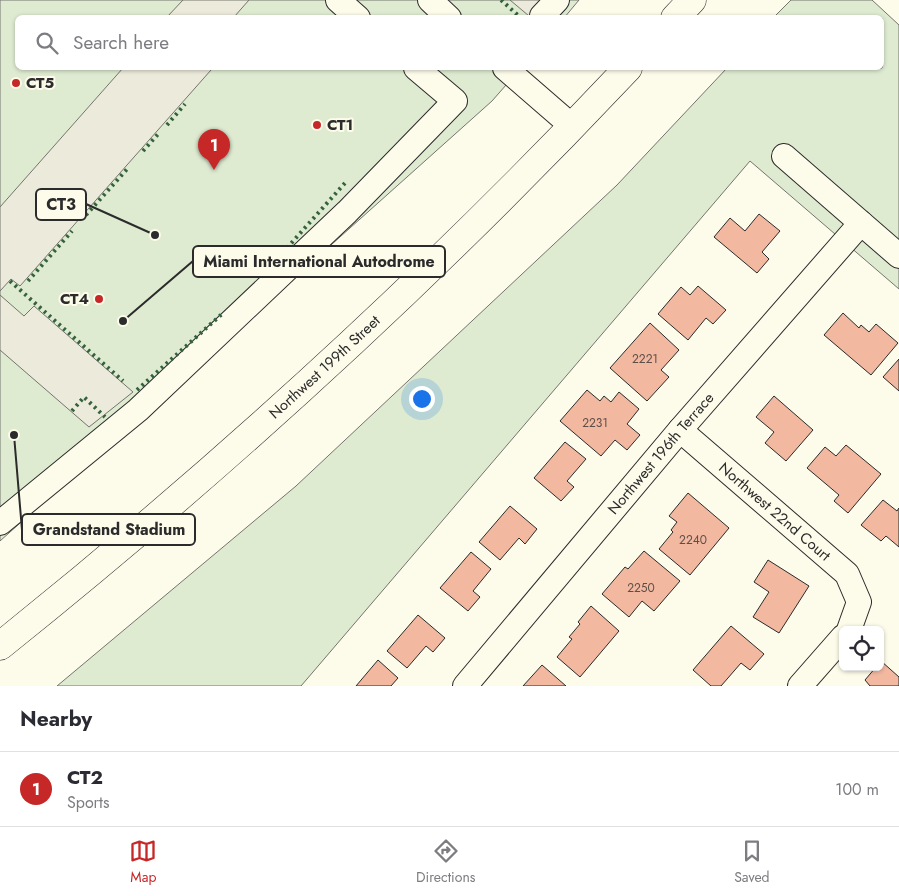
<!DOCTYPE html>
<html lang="en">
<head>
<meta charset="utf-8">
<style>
	body { margin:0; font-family:Jost,sans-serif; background:#f7f7f7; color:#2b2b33 }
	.controls { position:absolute; right:15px; bottom:15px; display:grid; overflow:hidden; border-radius:8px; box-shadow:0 1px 4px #0004 }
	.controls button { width:45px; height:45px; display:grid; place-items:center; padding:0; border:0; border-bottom:1px solid #e1e1e2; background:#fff; color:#2b2b33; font:25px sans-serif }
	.you { position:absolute; left:421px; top:398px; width:18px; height:18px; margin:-12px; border:4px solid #fff; border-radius:50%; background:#1a73e8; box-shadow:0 0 0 8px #1a73e833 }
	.badge { display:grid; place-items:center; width:32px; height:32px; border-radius:50%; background:#c62828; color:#fff; font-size:16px; font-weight:700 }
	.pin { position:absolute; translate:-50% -41px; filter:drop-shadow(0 1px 2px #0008) }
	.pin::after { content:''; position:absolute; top:26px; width:18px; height:15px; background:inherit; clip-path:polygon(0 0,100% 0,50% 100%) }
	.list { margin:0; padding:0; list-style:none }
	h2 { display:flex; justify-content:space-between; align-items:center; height:65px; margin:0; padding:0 20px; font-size:21px }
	h2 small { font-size:16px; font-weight:400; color:#7c7c81 }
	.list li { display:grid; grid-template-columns:32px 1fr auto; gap:15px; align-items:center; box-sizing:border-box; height:75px; padding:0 20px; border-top:1px solid #e1e1e2 }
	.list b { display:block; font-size:19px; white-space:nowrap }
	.list p { margin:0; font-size:16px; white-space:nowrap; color:#7c7c81 }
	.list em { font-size:16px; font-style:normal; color:#7c7c81 }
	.icon { flex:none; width:28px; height:28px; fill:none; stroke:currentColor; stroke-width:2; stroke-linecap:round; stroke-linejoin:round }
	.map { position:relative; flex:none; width:899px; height:686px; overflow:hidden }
	.search { position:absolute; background:#fff; box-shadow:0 1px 4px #0004; left:15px; right:15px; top:15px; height:55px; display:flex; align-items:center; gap:12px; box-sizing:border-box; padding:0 18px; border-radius:8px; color:#7c7c81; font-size:19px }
	.sheet { height:140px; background:#fff }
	nav { display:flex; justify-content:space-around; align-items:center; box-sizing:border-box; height:70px; border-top:1px solid #e1e1e2; background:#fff; font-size:14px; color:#7c7c81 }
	nav a { display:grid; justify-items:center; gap:2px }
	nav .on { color:#c62828 }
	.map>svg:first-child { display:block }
	.green { fill:#deebd1; stroke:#74746e }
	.parking { fill:#eceadb; stroke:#74746e }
	.building { fill:#f2b8a0; stroke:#2b2b2b }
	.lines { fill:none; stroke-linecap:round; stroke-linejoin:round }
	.minor-casing { stroke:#2b2b2b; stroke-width:26 }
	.major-casing { stroke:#2b2b2b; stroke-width:29 }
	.minor { stroke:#fdfbea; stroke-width:24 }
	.major { stroke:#fdfbea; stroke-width:28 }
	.hedge { stroke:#34623c; stroke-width:4; stroke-dasharray:2.5 4; stroke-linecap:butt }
	.poi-dot { fill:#c62828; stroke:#fdfbea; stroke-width:2 }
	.labels { text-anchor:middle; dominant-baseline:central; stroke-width:4; stroke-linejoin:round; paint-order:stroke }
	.number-label { font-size:12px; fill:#5d4e48 }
	.poi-label { font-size:15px; font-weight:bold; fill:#2b2b2b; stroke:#fdfbea; text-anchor:start }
	.street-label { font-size:15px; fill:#2b2b2b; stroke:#fdfbea }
	.leader { fill:none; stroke:#2b2b2b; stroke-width:2 }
	.callout-dot { fill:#2b2b2b; stroke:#fdfbea; stroke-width:2 }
	.callout { fill:#fdfbea; stroke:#2b2b2b; stroke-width:2 }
	.callout-label { font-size:16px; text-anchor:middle; font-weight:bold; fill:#2b2b2b }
</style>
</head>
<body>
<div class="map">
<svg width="899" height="686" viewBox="0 0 899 686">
	<rect width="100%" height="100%" fill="#fdfbea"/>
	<!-- green -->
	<g class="green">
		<path d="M0,0H579L564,18H18V68H521L492,101L0,541Z"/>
		<path d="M791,0H872L899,25V289L750,161L301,686H57L296,486L617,185L727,68H882V18L774,17Z"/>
	</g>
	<!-- parking -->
	<g class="parking">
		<path d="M183,0H249L234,17H167Z"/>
		<path d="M510,0H543L529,16Z"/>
		<path d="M123,68H209L211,70L20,286L11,279L0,291V207Z"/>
		<path d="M0,295L24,316L34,306L133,392L89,427L0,350Z"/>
	</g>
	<!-- building -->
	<g class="building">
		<path d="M759,214L780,231L762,252L769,259L757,273L714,237L730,218L745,231Z"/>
		<path d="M698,286L726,310L713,324L706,318L688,340L658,314L681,287L690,295Z"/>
		<path d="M843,313L859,328L861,325L869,332L876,324L898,343L871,375L824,335Z"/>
		<path d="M650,323L679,350L661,370L669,377L647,401L610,368Z"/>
		<path d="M899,359V391L883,377Z"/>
		<path d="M587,390L600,401L604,396L611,402L619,392L639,409L627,424L640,435L627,450L615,440L601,456L560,421Z"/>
		<path d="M774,396L813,430L786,461L765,443L774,432L756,417Z"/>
		<path d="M565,442L586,459L567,481L574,487L561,501L534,478Z"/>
		<path d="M846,445L881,474L848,513L834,501L839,495L807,468L825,447L836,456Z"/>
		<path d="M688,493L729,528L690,575L659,549L673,532L671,530L677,522L669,516Z"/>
		<path d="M883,500L897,511L899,508V547L886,536L881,541L861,525Z"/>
		<path d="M510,506L537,529L525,544L519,538L500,560L479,542Z"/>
		<path d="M644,551L680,581L654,611L642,601L629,617L602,594L625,567L628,569Z"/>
		<path d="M471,552L491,569L473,591L480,597L468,611L440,588Z"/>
		<path d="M768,560L809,586L779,633L753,617L769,592L754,582Z"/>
		<path d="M591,606L619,631L580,677L557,657L572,639L569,637L580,624L578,622Z"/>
		<path d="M418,615L445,638L433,652L426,646L407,668L387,651Z"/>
		<path d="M731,626L764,654L750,670L741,663L721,686H711L693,670Z"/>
		<path d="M378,660L398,678L391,686H356Z"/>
		<path d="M881,661L899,677V686H870L865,680L876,667H880Z"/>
		<path d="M542,665L566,686H523Z"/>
	</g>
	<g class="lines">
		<!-- minor casing -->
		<g class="minor-casing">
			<g id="minor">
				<path d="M338,0L358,18"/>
				<path d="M430,0L449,18"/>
				<path d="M542,16L557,0"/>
				<path d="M505,68L573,127"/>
				<path d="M784,156L899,256"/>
				<path id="s1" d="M680,430L847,574L859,602L849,630"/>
				<path d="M0,523L138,410L347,212L455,101L416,68"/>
				<path id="s2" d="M465,686L680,430L861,223"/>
				<path d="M800,686L843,637"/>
			</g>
		</g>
		<!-- major casing -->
		<g class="major-casing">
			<g id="major">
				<path d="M675,18L692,0"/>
				<path id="s3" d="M0,646C221,469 434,274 628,68"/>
			</g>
		</g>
		<!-- minor -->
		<use href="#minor" class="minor"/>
		<!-- major -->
		<use href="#major" class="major"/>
		<!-- hedge -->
		<g class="hedge">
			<path d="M501,0L521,18"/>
			<path d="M167,125L185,104"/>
			<path d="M143,151L159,133"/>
			<path d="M86,215L128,168"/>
			<path d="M261,277L345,183"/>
			<path d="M10,281L123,381"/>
			<path d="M28,281L72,231"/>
			<path d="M137,390L222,314"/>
			<path d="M72,411L84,397L105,417"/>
		</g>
	</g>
	<!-- markers -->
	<g class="poi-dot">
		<circle cx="16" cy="83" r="5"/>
		<circle cx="317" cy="125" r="5"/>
		<circle cx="99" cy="299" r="5"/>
	</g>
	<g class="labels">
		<!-- number labels -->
		<g class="number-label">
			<text x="645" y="359">2221</text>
			<text x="595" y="423">2231</text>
			<text x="693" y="540">2240</text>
			<text x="641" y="588">2250</text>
		</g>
		<!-- poi labels -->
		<g class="poi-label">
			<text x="26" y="83">CT5</text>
			<text x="327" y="125">CT1</text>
			<text x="89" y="299" text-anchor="end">CT4</text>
		</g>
		<!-- street labels -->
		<g class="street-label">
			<text stroke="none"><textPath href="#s3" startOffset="428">Northwest 199th Street</textPath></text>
			<text stroke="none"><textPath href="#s2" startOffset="304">Northwest 196th Terrace</textPath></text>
			<text stroke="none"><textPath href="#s1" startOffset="125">Northwest 22nd Court</textPath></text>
		</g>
	</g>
	<!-- callouts -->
	<path class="leader" d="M155 235L86 204M123 321L193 261M14 435L22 530"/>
	<g class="callout-dot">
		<circle cx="155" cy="235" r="5"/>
		<circle cx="123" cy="321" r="5"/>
		<circle cx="14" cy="435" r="5"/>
	</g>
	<g class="callout">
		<rect x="36" y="189" width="50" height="31" rx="5"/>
		<rect x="193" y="246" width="252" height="31" rx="5"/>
		<rect x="22" y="514" width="173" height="31" rx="5"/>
	</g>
	<g class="callout-label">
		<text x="61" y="210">CT3</text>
		<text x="319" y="267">Miami International Autodrome</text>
		<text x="109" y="535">Grandstand Stadium</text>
	</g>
</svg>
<div class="controls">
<button><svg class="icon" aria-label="locate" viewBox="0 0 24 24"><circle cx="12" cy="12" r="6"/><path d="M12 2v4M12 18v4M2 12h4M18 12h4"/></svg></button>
</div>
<div class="you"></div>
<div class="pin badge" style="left:214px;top:170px">1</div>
<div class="search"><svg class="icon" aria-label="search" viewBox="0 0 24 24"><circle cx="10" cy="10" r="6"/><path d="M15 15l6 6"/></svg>Search here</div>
</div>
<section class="sheet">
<h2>Nearby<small></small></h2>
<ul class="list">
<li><span class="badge">1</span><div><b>CT2</b><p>Sports</p></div><em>100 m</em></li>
</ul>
</section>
<nav>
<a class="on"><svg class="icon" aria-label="map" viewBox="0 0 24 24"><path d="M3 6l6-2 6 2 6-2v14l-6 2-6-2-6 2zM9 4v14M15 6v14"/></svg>Map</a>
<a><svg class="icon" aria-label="directions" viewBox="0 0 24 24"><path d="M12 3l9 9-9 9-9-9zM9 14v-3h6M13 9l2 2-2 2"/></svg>Directions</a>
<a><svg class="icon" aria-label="saved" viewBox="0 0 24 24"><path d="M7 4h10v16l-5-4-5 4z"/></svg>Saved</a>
</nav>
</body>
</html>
